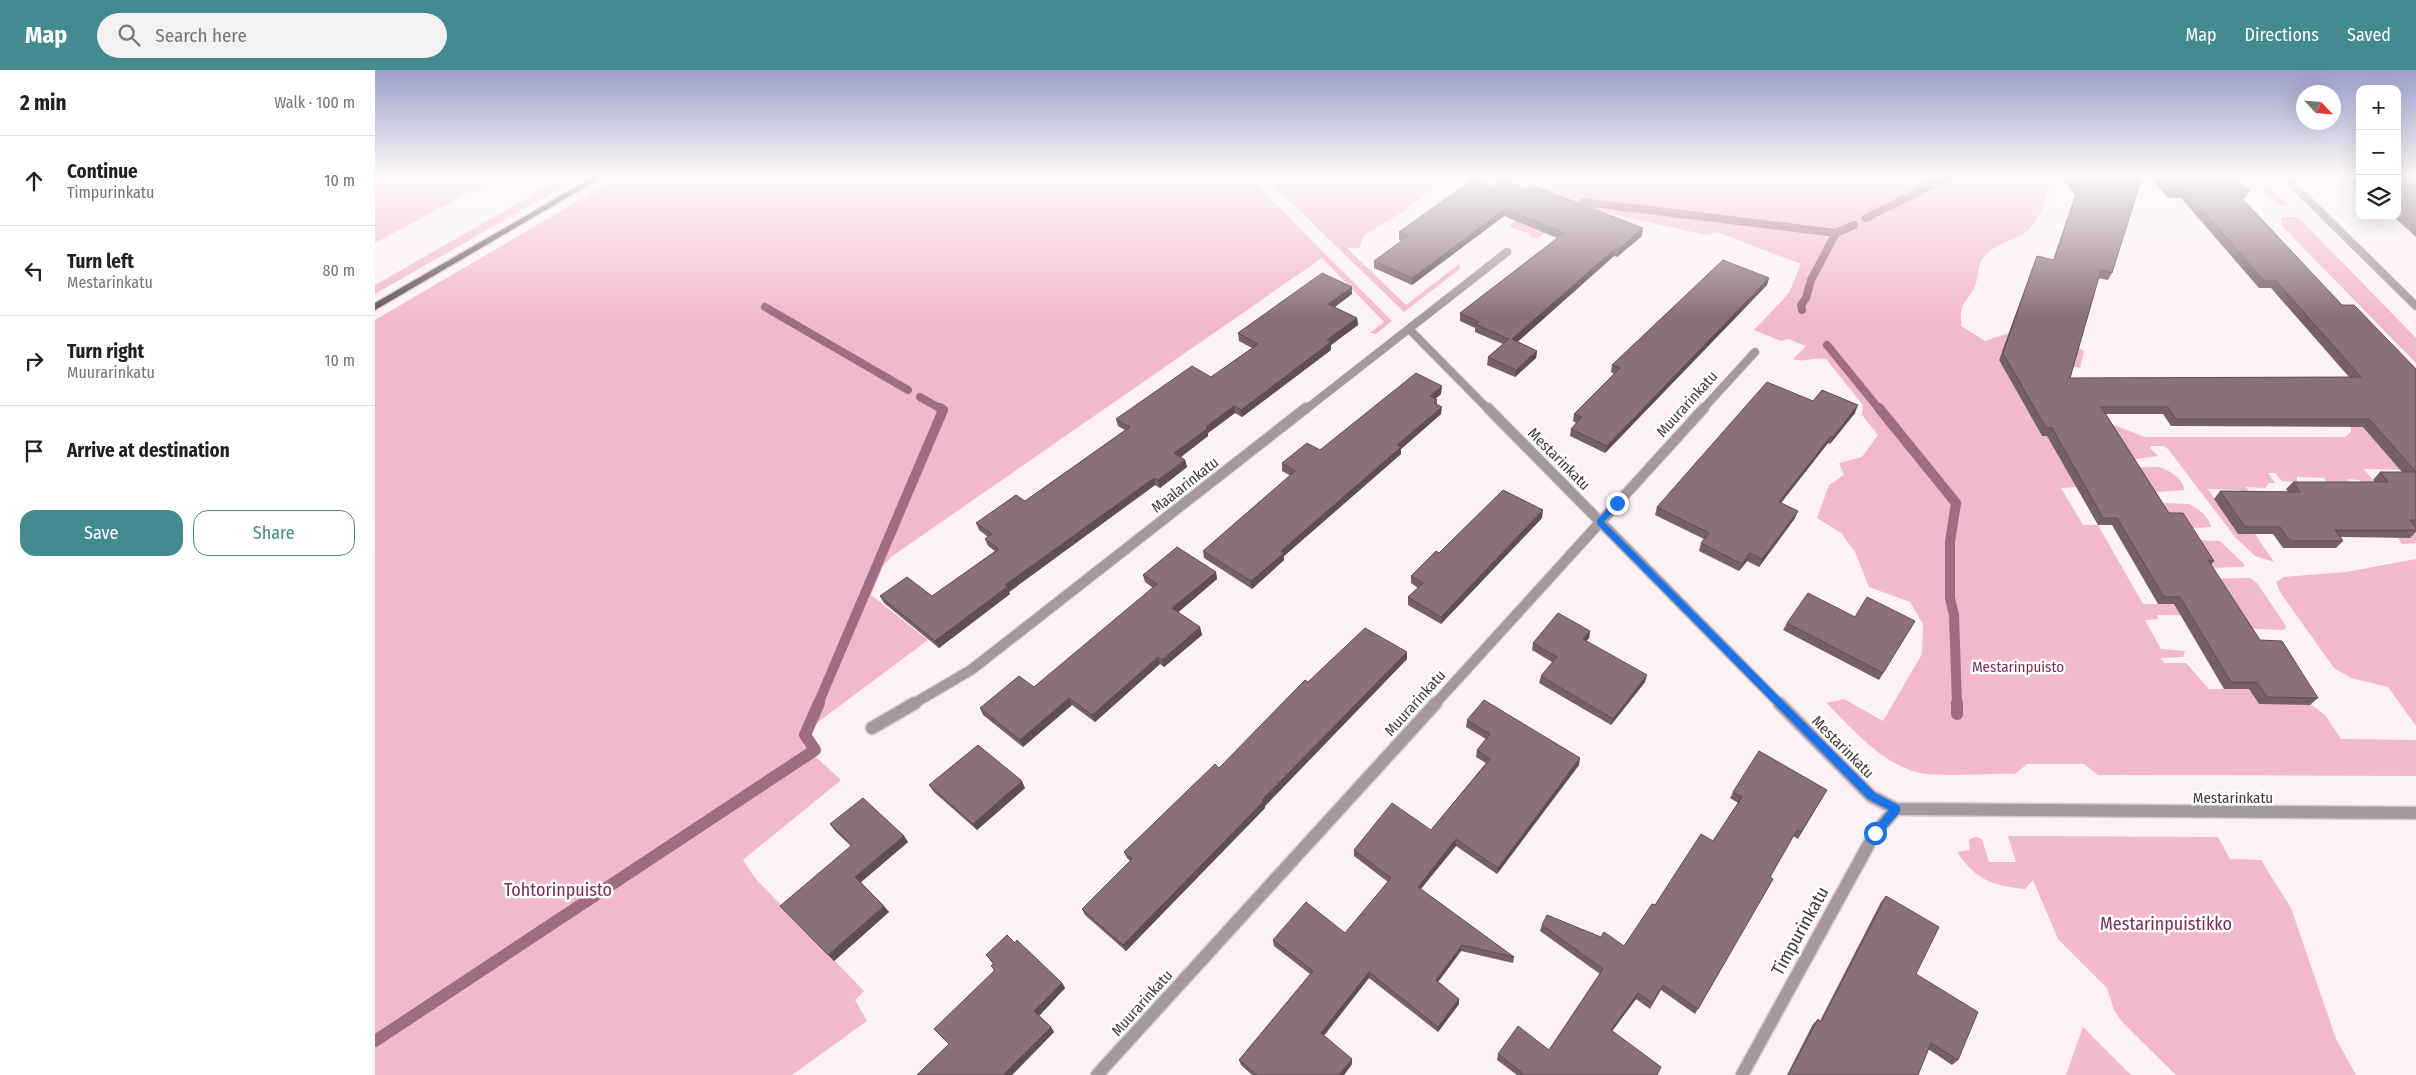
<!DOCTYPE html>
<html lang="en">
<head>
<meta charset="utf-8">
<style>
	body { margin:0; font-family:"Fira Sans Condensed",sans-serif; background:#f2f2f2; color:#202124 }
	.controls { position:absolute; right:15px; top:15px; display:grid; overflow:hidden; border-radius:10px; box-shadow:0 5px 20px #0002 }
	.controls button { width:45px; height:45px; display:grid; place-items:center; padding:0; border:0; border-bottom:1px solid #e0e0e0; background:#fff; color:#202124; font:25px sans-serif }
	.compass { position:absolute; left:1921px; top:15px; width:45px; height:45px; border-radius:50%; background:#fff; box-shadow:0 5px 20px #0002; rotate:116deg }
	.stop { position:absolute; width:15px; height:15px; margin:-11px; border:4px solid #1a73e8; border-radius:50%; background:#fff }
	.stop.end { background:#1a73e8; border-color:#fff; box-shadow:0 1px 5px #0008 }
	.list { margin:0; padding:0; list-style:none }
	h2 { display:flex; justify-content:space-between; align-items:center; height:65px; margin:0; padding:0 20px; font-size:21px }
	h2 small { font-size:16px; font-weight:400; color:#757577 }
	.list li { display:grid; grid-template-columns:32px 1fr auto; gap:15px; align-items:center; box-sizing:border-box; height:90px; padding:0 20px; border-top:1px solid #e0e0e0 }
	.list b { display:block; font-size:19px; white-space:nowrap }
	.list p { margin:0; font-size:16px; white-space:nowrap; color:#757577 }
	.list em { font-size:16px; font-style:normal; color:#757577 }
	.actions { display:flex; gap:10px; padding:15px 20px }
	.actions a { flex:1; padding:11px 0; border:1px solid #438a91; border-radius:15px; text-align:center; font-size:18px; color:#438a91 }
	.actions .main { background:#438a91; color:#fff }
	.icon { flex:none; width:28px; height:28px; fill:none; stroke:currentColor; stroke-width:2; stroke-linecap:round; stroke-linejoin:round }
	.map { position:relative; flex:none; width:2041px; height:1005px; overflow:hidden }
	header { display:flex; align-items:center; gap:30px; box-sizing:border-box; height:70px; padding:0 25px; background:#438a91; color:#fff }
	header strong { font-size:24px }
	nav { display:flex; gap:28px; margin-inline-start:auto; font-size:18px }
	.search { width:350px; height:45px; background:#f2f2f2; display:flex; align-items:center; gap:12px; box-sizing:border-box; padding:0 18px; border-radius:28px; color:#757577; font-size:19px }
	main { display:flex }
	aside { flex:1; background:#fff }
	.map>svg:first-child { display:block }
	.green { fill:#f2b8ce }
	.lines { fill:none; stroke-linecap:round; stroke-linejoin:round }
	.stream-far2 { stroke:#a06c81; stroke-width:8 }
	.stream-far1 { stroke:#a06c81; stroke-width:10 }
	.stream { stroke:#a06c81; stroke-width:12 }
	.minor-far2-casing { stroke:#d8ccd0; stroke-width:9 }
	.minor-far1-casing { stroke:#d8ccd0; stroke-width:12 }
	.minor-casing { stroke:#d8ccd0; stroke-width:15 }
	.tertiary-casing { stroke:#d8ccd0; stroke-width:9 }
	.primary-casing { stroke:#d8ccd0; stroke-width:3 }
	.minor-far2 { stroke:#a5999d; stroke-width:8 }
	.minor-far1 { stroke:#a5999d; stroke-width:10 }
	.minor { stroke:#a5999d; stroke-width:12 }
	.tertiary { stroke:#a5999d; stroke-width:8 }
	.primary { fill:#644f57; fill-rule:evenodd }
	.wall { fill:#766068 }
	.shaded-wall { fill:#604e55 }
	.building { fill:#897079; stroke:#604e55 }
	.route { fill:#1a73e8 }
	.labels { text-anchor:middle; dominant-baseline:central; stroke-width:5; stroke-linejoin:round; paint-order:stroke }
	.street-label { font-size:15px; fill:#42373b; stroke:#fff }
	.park-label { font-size:15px; fill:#7e2c53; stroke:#fff }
	.near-park-label { font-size:18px; fill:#7e2c53; stroke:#fff }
	.near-street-label { font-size:18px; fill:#42373b; stroke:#fff }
</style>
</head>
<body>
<header>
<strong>Map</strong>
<div class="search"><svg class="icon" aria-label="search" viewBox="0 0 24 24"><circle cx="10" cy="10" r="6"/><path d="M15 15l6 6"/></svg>Search here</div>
<nav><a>Map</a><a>Directions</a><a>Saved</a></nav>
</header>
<main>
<aside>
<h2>2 min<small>Walk · 100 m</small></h2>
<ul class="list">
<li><svg class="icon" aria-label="ahead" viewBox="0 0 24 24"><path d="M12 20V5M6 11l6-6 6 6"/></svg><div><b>Continue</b><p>Timpurinkatu</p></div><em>10 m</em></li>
<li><svg class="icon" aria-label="left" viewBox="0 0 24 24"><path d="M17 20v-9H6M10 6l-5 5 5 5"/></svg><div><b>Turn left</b><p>Mestarinkatu</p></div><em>80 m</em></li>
<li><svg class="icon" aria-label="right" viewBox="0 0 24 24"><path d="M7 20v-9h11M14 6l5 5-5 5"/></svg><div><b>Turn right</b><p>Muurarinkatu</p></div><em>10 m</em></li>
<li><svg class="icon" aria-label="arrive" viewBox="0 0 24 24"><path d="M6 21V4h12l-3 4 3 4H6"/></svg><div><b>Arrive at destination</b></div></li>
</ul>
<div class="actions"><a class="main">Save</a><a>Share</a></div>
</aside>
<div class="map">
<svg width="2041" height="1005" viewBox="0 0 2041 1005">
	<rect width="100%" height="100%" fill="#fdf1f5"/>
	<!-- green -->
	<g class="green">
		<path d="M0,107H123L0,173Z"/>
		<path d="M189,107H205L0,224V215Z"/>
		<path d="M244,107H874L1017,251L1001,264L995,263L1009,252L947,188L516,487L508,496L496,525L553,570L435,658L428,675L466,710L368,790L380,808L489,921L480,930L492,951L417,1005H0V250Z"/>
		<path d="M890,107H1077L1053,121L1032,139L990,165L984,178H972L1031,235L1084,194L1085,199L1029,242Z"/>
		<path d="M1125,107H1672L1676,112C1673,127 1662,157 1647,165C1632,172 1619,175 1608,188C1602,196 1604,209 1599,218C1588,238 1586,230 1586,256L1610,271L1634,263L1684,277L1704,278L1709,281L1705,298L1671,288H1623L1667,366L1739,360V355L1770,367H1970L1976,362V355L1982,350L2041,400L1989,399L2041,465V473L2027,474L2023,468L2035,467L2020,454L1984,410L1972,409L1980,419H1956L1949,408L1922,407V412L1907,411L1900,403H1893L1900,413H1894L1890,418L1871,417L1876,425H1870L1865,420L1833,419L1863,464H1880L1899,492L1880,486L1860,467L1793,379L1788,376H1776L1775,378L1783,386L1754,390L1702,417L1686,418L1708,455H1723L1768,534H1835L1820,509L1875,508L1882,513L1911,556L1910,559L1906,560L1866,558L1858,546L1782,545L1783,549L1770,550L1786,579L1810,581L1808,587L1786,588L1789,593H1811L1834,619H1874L1884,634L1930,624L1937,635L1950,645L1966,669L2041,670V706L1723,705L1709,694H1652L1640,704C1615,703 1563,708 1541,702C1505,692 1477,658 1451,633L1469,629L1508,651L1547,584L1548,554L1535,532L1494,517L1480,482L1466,463L1442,448L1454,415L1469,405L1464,393L1487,387L1503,365L1487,345L1488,335L1451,289C1439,287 1429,293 1418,289L1431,276L1413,269L1406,271L1379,260L1414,223L1426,194L1342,162L1332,165L1204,137L1162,169L1154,166V163L1136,158L1135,155L1173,125Z"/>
		<path d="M1876,107H1884L1912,135H1903Z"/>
		<path d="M1910,147H1923L2041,268V293L1907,156L1906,148Z"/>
		<path d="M1782,397C1793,399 1808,408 1809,420L1771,423L1738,398Z"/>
		<path d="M1758,432L1814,434C1823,438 1834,447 1836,457L1809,459Z"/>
		<path d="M1795,469L1845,471L1869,494V497L1833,498Z"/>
		<path d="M2041,489V656L2013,617L1976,608L1959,598L1905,522L1901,512L1909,507L1971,502Z"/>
		<path d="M1633,766L1843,767L1855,789L1886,790L1916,838L1961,969L1981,1005H1801L1747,952L1739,940L1732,918L1683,869L1658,810L1650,819C1618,816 1601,810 1582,782L1595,780L1594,769L1601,767L1607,769L1614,792H1641Z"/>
		<path d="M1708,957L1756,1005H1691Z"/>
	</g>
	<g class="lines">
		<!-- stream-far2 -->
		<g class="stream-far2">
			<path d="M1208,132L1461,163L1479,155"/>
			<path d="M1491,148L1573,107"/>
			<path d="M390,237L533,320"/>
			<path d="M1427,240L1426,235L1431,228L1436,210L1461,163"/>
			<path d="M1452,275L1505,340"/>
			<path d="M545,327L568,340"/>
		</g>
		<!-- stream-far1 -->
		<g class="stream-far1">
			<path d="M1504,338L1581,433L1575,472V528L1579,545L1582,634"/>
			<path d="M443,634L568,340L565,338"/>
		</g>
		<!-- stream -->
		<g class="stream">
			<path d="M1582,633V644"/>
			<path d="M0,971L440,680L430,665L444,633"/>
		</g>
		<!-- minor-far2 casing -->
		<g class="minor-far2-casing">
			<g id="minor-far2">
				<path d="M1034,259L1114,340"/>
				<path d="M930,340L1132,182"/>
				<path d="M1327,340L1380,282"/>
			</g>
		</g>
		<!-- minor-far1 casing -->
		<g class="minor-far1-casing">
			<g id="minor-far1">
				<path d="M1113,338L1405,634"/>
				<path d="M538,634L596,600L931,338"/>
				<path d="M1060,634L1329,338"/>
			</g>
		</g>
		<!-- minor casing -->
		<g class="minor-casing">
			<g id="minor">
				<path d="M1404,633L1496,726L1521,739L2041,743"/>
				<path d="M497,658L540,633"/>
				<path d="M722,1005L1061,633"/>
				<path d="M1367,1005L1500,763L1521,739"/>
			</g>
		</g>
		<!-- tertiary casing -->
		<g class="tertiary-casing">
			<path id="tertiary" d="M1910,107L2041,236"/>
		</g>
		<!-- primary casing -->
		<g class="primary-casing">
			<path id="primary" d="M218,107H227L0,240V233Z"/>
		</g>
		<!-- minor-far2 -->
		<use href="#minor-far2" class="minor-far2"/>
		<!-- minor-far1 -->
		<use href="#minor-far1" class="minor-far1"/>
		<!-- minor -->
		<use href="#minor" class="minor"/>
		<!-- tertiary -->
		<use href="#tertiary" class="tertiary"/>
		<!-- primary -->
		<use href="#primary" class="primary"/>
	</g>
	<!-- wall -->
	<g class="wall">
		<path d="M1686,107H1767L1737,203L1733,210L1723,208L1695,308L1974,307L1896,218H1884L1806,128H1793L1775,107H1861L1875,121L1870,128H1867L1967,235L2041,299V462L2035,468L1966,467L1968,471L1961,478H1908L1898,464H1863L1839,429L1845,421L1913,422L1911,419L1918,412H2000L1998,410L2005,402H2027L1988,357L1796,356L1788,344H1731L1794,443L1839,491L1836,495L1885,570L1943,628L1935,635L1884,634L1874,619H1849L1799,534H1783L1737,455H1723L1672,366H1667L1624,290L1659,193L1662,186L1678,190L1700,125Z"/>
		<path d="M1981,107H1985V120L1976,113Z"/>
		<path d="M2022,107H2041V167L2018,146H2022Z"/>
		<path d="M1116,117L1267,166L1242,187L1239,186L1142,272L1162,281L1161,288L1140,307L1112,295L1113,287L1128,274L1100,262V258L1085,251V243L1182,168L1129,146L1037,215L999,198V191L1027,171L1024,170V162Z"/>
		<path d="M1394,208L1392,215L1230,383L1195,366L1196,359L1201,353L1198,351L1199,344L1239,304L1236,302L1237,295Z"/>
		<path d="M977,224L960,237L982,248L983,255L956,275V280L867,347L860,343L833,363V366L805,387L810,390L812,397L785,418L780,415L634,522L635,524L564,578L509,533L505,526H557L620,481L613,476L610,469L613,467L604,460L601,453L650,431L750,360L743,356L741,349L836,307L877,278L864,271L863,263Z"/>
		<path d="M1066,324L1060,329L1062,330V334L1066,344L1026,379V384L909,486V490L877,519L829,488L828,481L916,406L907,401V393L945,380Z"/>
		<path d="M1438,331L1480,343L1455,374L1453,373L1406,433L1420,448L1384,497L1372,491L1364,501L1324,481L1326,473L1329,469L1280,445L1282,437Z"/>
		<path d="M1167,448L1066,554L1033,535V527L1043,518L1036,513V506L1064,483Z"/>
		<path d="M841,502L842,509L803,542L825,557L827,565L789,597L785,594L720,652L697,635L648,677L608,645L605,638L659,617L778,518L770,512L768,505Z"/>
		<path d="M1480,547L1540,551L1504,610L1408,560L1412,553Z"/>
		<path d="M1215,561L1214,568L1211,571L1270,612L1236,655L1164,613L1166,606L1177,592L1157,580L1158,573Z"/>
		<path d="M1032,589L890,736V738L751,881L710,845L707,839L755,791L752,788L749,782L844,698L933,612Z"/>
		<path d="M1092,650L1204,695L1122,804L1081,776L1046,819L1139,887L1138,893L1086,881L1063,912L1084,934L1063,962L994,908L949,966L977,994L969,1005H877L866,995L864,990L935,904L899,876L898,870L970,863L1013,812L979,786V780L1056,760L1111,693L1101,687L1102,680L1111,669L1091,657Z"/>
		<path d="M554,715L650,718L602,760L559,722Z"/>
		<path d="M1452,720L1423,769L1418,766L1395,807L1398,809L1320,944L1286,920L1275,939L1261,929L1237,961L1282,1005H1142L1122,990L1123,984L1174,980L1225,904L1165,861L1167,855L1226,867L1249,876L1280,835L1338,771L1363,733L1355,728L1358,722Z"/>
		<path d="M455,754L529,766L533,772L486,812L514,842L459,891L476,776L460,761Z"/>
		<path d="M1511,826L1541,904L1583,990L1577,995L1553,979L1543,1005H1412L1438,954L1443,949L1445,951L1506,832Z"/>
		<path d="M640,873L687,913L690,918L664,946L676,957L679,962L637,1005H542L574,974L619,900L616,896L618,894L611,885Z"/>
	</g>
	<!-- shaded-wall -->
	<g class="shaded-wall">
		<path d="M1130,139L1129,146L1037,215V208Z"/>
		<path d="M1268,158L1267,166L1242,187L1243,180Z"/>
		<path d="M1240,179L1239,186L1137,277V269Z"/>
		<path d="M1394,208L1392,215L1230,383L1232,376Z"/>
		<path d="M977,217V224L954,241L953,234Z"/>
		<path d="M982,248L983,255L956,275V280L867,347L866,340L952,270Z"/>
		<path d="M1162,281L1161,288L1140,307L1141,300Z"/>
		<path d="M1067,316L1066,324L1055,334V326Z"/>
		<path d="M1483,335L1480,343L1455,374L1458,367Z"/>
		<path d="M859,336L860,343L833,363V366L801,391L799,383L832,356Z"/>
		<path d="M1067,337L1066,344L1026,379V384L909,486V490L877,519L876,511L906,481L1022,375Z"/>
		<path d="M1456,366L1453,373L1401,439L1404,432Z"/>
		<path d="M810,390L812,397L785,418L783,410Z"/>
		<path d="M779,408L780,415L634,522L635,524L564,578L560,571L630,515Z"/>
		<path d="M1168,440L1167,448L1066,554V547Z"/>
		<path d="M1423,441L1420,448L1384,497L1387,489Z"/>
		<path d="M1375,483L1372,491L1364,501L1367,494Z"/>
		<path d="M841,502L842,509L799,546L797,538Z"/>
		<path d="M825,557L827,565L789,597L787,590Z"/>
		<path d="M1215,561L1214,568L1207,576L1208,569Z"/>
		<path d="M1032,582V589L890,736V738L751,881L748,875L887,730Z"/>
		<path d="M783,587L785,594L720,652L717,645Z"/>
		<path d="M1272,605L1270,612L1236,655L1238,649Z"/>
		<path d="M694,628L697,635L648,677L645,670Z"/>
		<path d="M1205,688L1204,695L1122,804L1123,798Z"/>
		<path d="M647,711L650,718L602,760L598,754Z"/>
		<path d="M529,766L533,772L485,813L480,807Z"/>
		<path d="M1081,769V776L1042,823L1043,817Z"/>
		<path d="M509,836L514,842L459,891L453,885Z"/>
		<path d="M1087,875L1086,881L1060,916L1061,910Z"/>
		<path d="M994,902V908L946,968V963Z"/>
		<path d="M687,913L690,918L663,947L659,941Z"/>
		<path d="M1263,923L1261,929L1234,965L1236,960Z"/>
		<path d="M1084,929V934L1063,962V957Z"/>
		<path d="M676,957L679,962L637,1005H628Z"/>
		<path d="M977,989V994L969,1005H964Z"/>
	</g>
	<!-- building -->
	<g class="building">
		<path d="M1695,107H1767L1737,203L1726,200L1695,308L1986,307L1901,211H1889L1811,121H1797L1785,107H1861L1875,121H1860L1967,235H1979L2041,299V450H2035L2041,458V460H1960L1968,471H1915L1905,457H1870L1845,421L1925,422L1918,412H2013L2005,402H2041L1994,349H1801L1793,337H1726L1794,443H1808L1839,491L1833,490L1885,570L1907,571L1943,628L1892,627L1882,612H1856L1805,527H1789L1742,448H1728L1677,358H1671L1628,283L1662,186L1679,190L1704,118Z"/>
		<path d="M2024,107H2041V118L2032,110H2028Z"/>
		<path d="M1098,109L1116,117L1126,109L1152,119L1156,115L1268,158L1243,180L1240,179L1137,269L1162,281L1141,300L1113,287L1134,269L1100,254L1104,252L1085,243L1189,163L1130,139L1037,208L999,191L1033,166L1024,162Z"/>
		<path d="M1348,190L1394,208L1232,376L1196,359L1207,347L1199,344L1245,298L1237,295Z"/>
		<path d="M947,203L977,217L953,234L982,248L952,270L956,272L866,340L859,336L832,356V359L799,383L810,390L783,410L779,408L630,515L632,517L560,571L505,526L532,507L557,526L624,479L610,469L617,464L601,453L641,425L650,431L755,357L741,349L817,296L836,307L883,274L863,263Z"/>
		<path d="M1041,303L1067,316L1055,326L1062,330L1059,333L1067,337L1022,375L1026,377L906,481L909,483L876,511L828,481L920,401L907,393L932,373L945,380Z"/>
		<path d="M1392,312L1438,331L1447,320L1483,335L1458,367L1456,366L1404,432L1423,441L1387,489L1375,483L1367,494L1326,473L1334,463L1282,437Z"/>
		<path d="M1128,420L1168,440L1066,547L1033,527L1048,513L1036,506L1061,481L1064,483Z"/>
		<path d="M802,477L841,502L797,538L825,557L787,590L783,587L717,645L694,628L645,670L605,638L644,606L659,617L782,514L768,505Z"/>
		<path d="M1433,523L1480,547L1492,527L1540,551L1508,603L1412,553Z"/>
		<path d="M1183,543L1215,561L1208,569L1272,605L1238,649L1166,606L1182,587L1158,573Z"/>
		<path d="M990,558L1032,582L887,730L889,731L748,875L707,839L757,789L749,782L840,694L844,698L930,610L933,612Z"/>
		<path d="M1109,630L1205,688L1123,798L1081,769L1043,817L1139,887L1087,875L1061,910L1084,929L1063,957L994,902L946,963L977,989L964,1005H882L864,990L938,901L898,870L931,832L970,863L1016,808L979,780L1017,733L1056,760L1115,689L1102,680L1115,664L1092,650Z"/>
		<path d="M603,675L647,711L598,754L554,715Z"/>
		<path d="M1384,681L1452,720L1426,762L1422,760L1395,807L1398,809L1323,939L1288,915L1277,933L1263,923L1236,960L1286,997L1282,1005H1150L1123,984L1143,956L1174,980L1228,899L1167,855L1172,845L1226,867L1229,862L1249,876L1277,834L1280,835L1326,764L1338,771L1367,727L1358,722Z"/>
		<path d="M488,728L529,766L480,807L509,836L453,885L405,836L477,775L455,754Z"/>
		<path d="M1511,826L1564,857L1541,904L1603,942L1583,990L1556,973L1543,1005H1413L1443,949L1446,952Z"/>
		<path d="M632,865L640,873L642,870L687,913L659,941L676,957L628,1005H542L574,974L559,959L620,900L616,896L619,893L611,885Z"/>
	</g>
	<!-- sky -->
	<linearGradient id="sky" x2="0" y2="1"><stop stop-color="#9ba0cb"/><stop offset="0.43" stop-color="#fef9fa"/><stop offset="1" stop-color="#fef9fa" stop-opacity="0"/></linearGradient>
	<rect width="2041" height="247" fill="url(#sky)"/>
	<!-- route -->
	<path class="route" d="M1240,431L1246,433L1229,452L1500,723L1525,736V742L1504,766H1497L1495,763L1514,740L1493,729L1222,454V450Z"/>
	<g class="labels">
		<!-- street labels -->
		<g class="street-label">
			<text transform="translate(1312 334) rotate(-48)">Muurarinkatu</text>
			<text transform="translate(1184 389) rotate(45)">Mestarinkatu</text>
			<text transform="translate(810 415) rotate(-38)">Maalarinkatu</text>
			<text transform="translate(1040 633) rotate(-48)">Muurarinkatu</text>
			<text transform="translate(1468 677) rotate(45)">Mestarinkatu</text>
			<text x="1858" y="728">Mestarinkatu</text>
			<text transform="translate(767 933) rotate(-48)">Muurarinkatu</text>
		</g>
		<!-- park labels -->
		<g class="park-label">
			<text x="1643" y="597">Mestarinpuisto</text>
		</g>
		<!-- near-park labels -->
		<g class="near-park-label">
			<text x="183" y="820">Tohtorinpuisto</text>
			<text x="1791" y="854">Mestarinpuistikko</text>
		</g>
		<!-- near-street labels -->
		<g class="near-street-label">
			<text transform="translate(1425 861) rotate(-61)">Timpurinkatu</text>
		</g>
	</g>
</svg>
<div class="controls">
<button>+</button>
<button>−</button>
<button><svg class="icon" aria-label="layers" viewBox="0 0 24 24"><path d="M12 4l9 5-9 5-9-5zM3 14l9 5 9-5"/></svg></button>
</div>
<svg class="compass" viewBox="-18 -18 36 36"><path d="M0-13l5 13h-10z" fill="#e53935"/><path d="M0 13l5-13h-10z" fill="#757577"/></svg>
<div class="stop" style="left:1500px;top:763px"></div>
<div class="stop end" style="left:1242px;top:433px"></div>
</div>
</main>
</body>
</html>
